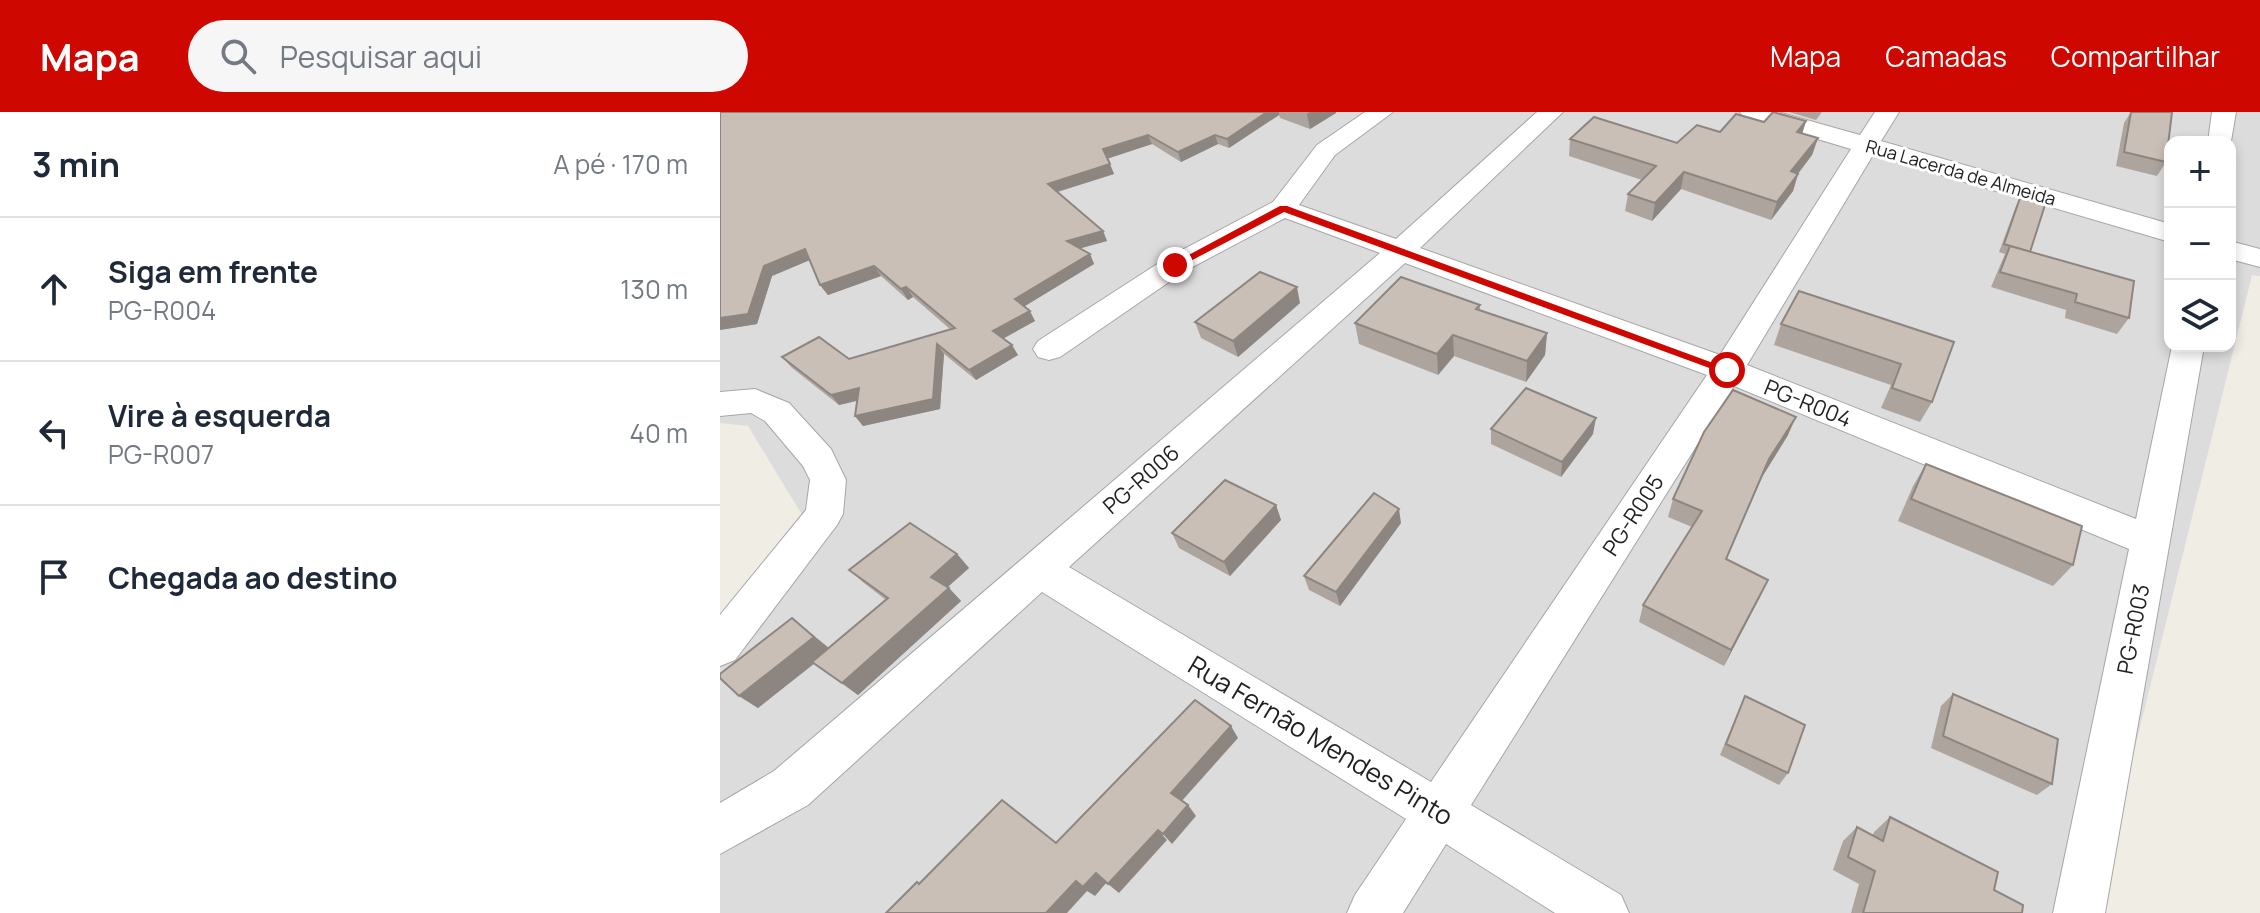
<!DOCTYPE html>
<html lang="pt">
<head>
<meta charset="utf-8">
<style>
	body { margin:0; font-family:Manrope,sans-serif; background:#f6f6f7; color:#1f2937 }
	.controls { position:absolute; right:24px; top:24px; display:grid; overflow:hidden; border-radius:16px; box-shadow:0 4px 12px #0003 }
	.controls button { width:72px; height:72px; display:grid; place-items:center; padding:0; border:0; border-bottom:2px solid #e0e1e3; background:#fff; color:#1f2937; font:40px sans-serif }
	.stop { position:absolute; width:24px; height:24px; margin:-18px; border:6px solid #ce0700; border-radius:50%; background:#fff }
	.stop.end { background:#ce0700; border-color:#fff; box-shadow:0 2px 8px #0008 }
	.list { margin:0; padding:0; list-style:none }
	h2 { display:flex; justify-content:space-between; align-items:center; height:104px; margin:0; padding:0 32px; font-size:34px }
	h2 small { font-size:26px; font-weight:400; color:#747a83 }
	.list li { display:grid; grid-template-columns:52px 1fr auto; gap:24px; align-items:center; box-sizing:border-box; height:144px; padding:0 32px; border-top:2px solid #e0e1e3 }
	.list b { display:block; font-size:30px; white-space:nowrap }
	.list p { margin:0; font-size:26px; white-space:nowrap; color:#747a83 }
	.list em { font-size:26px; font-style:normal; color:#747a83 }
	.icon { flex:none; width:44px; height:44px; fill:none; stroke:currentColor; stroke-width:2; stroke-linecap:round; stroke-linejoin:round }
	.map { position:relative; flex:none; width:1540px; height:801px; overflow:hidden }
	header { display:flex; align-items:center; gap:48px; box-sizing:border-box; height:112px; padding:0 40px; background:#ce0700; color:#fff }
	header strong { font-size:38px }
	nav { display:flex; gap:44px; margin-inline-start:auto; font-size:28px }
	.search { width:560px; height:72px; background:#f6f6f7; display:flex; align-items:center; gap:20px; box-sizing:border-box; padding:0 28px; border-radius:44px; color:#747a83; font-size:30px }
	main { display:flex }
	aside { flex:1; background:#fff }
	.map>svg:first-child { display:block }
	.residential { fill:#dddcdc; fill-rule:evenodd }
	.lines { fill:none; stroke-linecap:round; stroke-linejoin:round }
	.minor-casing { stroke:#a6a6a6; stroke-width:2 }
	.minor { fill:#fff; fill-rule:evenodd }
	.wall { fill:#ada49d }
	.shaded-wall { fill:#8d8680 }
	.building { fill:#c9bfb7; stroke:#8d8680; stroke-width:2 }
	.route { fill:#ce0700 }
	.labels { text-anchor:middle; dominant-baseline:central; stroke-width:6; stroke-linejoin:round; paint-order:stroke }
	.far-street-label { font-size:18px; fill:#1f1f1f; stroke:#fff }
	.street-label { font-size:22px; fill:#1f1f1f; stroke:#fff }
	.near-street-label { font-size:26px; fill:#1f1f1f; stroke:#fff }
</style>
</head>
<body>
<header>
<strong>Mapa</strong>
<div class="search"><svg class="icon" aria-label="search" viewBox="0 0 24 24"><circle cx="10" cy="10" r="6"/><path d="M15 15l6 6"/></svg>Pesquisar aqui</div>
<nav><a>Mapa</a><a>Camadas</a><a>Compartilhar</a></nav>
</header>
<main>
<aside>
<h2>3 min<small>A pé · 170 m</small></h2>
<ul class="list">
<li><svg class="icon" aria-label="ahead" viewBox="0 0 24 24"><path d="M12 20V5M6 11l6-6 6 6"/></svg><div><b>Siga em frente</b><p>PG-R004</p></div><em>130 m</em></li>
<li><svg class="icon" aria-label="left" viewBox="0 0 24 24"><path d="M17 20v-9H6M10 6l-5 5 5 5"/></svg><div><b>Vire à esquerda</b><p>PG-R007</p></div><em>40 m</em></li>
<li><svg class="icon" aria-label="arrive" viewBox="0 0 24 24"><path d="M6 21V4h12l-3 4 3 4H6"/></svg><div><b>Chegada ao destino</b></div></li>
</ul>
</aside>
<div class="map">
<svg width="1540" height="801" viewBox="0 0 1540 801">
	<rect width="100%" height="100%" fill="#f0ede5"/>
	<!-- residential -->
	<path class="residential" d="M0,0H1540V164L1532,163L1374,801H0V520L87,411L28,314L0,311ZM1450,30H1510V234H1450Z"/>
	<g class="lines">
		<!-- minor casing -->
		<g class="minor-casing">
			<g id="minor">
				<path d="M645,0H673L615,43L579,93L676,127L817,0H843L700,136L1000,243L1131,37L1023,5L1020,0H1058L1140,23L1155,0H1179L1161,29L1450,112V130L1153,43L1027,253L1416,407L1452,234H1484L1385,801H1333L1409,437L1014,274L751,693L901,783L909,801H835L726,732L683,801H627L635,783L686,707L322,480L88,693L0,742V691L54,659L660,141L565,106L465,159L340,245L329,248L318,245L313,237L318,229L445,147L553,90L597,33ZM685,151L987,263L711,670L349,455Z"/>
				<path d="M1492,0H1516L1510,35V30H1488Z"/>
				<path d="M1510,129L1540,137V155L1510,147Z"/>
				<path d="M35,277L69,291L111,337L126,368L123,402L117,413L15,548L0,554V503L86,398L90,368L83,354L45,309L31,301L0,304V280Z"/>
			</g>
		</g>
		<!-- minor -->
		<use href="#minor" class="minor"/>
	</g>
	<!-- wall -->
	<g class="wall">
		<path d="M0,0H616V1L590,17L560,6L559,3L509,36L498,32L461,50L432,32L387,47L394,62L338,80L383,119L387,129L360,136L370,142L374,152L305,194L315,209L283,226L298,243L256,268L224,242L220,297L143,314L135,304L137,289L119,293L71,255L62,245L129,247L231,218L193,185L188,188L161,164L108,183L100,173L90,148L52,164L37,212L0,218Z"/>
		<path d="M1069,0H1102L1096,8Z"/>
		<path d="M1411,0H1452L1446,50L1437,64L1396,54L1404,11Z"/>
		<path d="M1086,9L1082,22L1098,26L1092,43L1078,62L1073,79L1051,108L961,77L932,109L905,99L908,82L922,68L849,44L850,27L957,31L1000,20L1044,10Z"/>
		<path d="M1300,86L1310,140L1409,206L1397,222L1345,206L1346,198L1271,175L1285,142L1279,140L1296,94Z"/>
		<path d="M580,191L518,245L481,226L475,210Z"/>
		<path d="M760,193V199L827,221L825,243L806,270L734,244L718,263L639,232L635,211Z"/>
		<path d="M1061,212L1234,230L1212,290L1200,310L1161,296L1171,273L1054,233Z"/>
		<path d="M771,317L873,322L841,365L771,332Z"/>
		<path d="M1068,323L1042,365L1006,447L1048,468L1004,554L919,510L923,493L972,415L948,405L953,387Z"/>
		<path d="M1206,352L1353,453L1333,474L1178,409L1193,374Z"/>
		<path d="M556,393L561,408L510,464L459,436L452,421Z"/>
		<path d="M681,411L620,494L589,478L584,464Z"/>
		<path d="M237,442L249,456L228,475L241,489L138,583L94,552L38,596L19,584L72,506L109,536L166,488L144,471L129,458Z"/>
		<path d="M1233,582L1332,672L1317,683L1211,636L1221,594Z"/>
		<path d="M1025,584L1068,661L1059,673L1000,643L1019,597Z"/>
		<path d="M1170,705L1274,778L1302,801H1131L1139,772L1113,758L1123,729L1137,715L1153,723L1154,720Z"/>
	</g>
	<!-- shaded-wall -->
	<g class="shaded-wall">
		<path d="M547,0H559V3L509,36L507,27Z"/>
		<path d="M590,0H616V1L590,17L587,2Z"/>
		<path d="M1086,9L1081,25L1077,20Z"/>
		<path d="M428,23L432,32L386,47L383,37Z"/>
		<path d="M495,23L498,32L461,50L458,40Z"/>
		<path d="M1098,26L1092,43L1066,77L1071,59Z"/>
		<path d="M390,52L394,62L333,81L328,72Z"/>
		<path d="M964,60L961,77L932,109L935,91Z"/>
		<path d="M1078,62L1073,79L1051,108L1057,90Z"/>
		<path d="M383,119L387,129L351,139L347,129Z"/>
		<path d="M85,137L92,147L52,164L37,212L0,218V206L44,154Z"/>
		<path d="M370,142L374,152L300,197L295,187Z"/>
		<path d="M154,154L161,164L108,183L100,173Z"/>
		<path d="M186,175L193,185L188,188L181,177Z"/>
		<path d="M577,175L580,191L518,245L513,229Z"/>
		<path d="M310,199L315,209L279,229L273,219Z"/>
		<path d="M827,221L825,243L806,270L807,249Z"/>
		<path d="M733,223L734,244L718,263L717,242Z"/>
		<path d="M217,232L224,242L220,297L143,314L135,304Z"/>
		<path d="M292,233L298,243L256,268L249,258Z"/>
		<path d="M139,276L147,286L119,293L111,283Z"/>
		<path d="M1076,305L1068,323L1042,365L999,464L1049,347Z"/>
		<path d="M876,306L873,322L841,365L842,350Z"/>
		<path d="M556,393L561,408L510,464L504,450Z"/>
		<path d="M679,397L681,411L620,494L616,480Z"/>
		<path d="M237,442L249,456L224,478L211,465Z"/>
		<path d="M1048,468L1040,485L1004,554L1011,538Z"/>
		<path d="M229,476L241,489L138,583L122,571Z"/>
		<path d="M72,506L111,538L38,596L19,584Z"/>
		<path d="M511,614L518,626L460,691L451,681Z"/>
		<path d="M468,693L476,704L452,732L443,722Z"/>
		<path d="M438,718L447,728L399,781L388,772Z"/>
		<path d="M376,761L387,770L375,784L367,779L347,801H326L356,769Z"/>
	</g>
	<!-- building -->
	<g class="building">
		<path d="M0,0H547L507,27L495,23L458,40L428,23L383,37L390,52L328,72L383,119L347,129L370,142L295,187L310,199L273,219L292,233L249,258L217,232L213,287L135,304L139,276L111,283L62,245L99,225L129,247L235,216L186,175L181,177L154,154L100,173L85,137L44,154L28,202L0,206Z"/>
		<path d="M1053,0L1086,9L1077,20L1098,26L1071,59L1078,62L1057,90L964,60L935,91L908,82L936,54L850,27L874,5L957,31L977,13L1000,20L1016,2L1044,10Z"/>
		<path d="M1411,0H1452L1446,50L1404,40Z"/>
		<path d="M1300,86L1325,93L1310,140L1284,132Z"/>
		<path d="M1290,134L1414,169L1409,206L1355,190L1357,182L1280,160Z"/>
		<path d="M540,160L577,175L513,229L475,210Z"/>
		<path d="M681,165L760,193L756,197L827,221L807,249L733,223L717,242L635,211Z"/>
		<path d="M1079,179L1234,230L1212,290L1172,276L1181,252L1061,212Z"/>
		<path d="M806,276L876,306L842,350L771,317Z"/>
		<path d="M1013,278L1076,305L1049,347L1006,447L1048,468L1011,538L923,493L982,399L953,387L984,320Z"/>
		<path d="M1206,352L1362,414L1353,453L1191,387Z"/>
		<path d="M505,368L556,393L504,450L452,421Z"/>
		<path d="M654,381L679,397L616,480L584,464Z"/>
		<path d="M190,411L237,442L211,465L229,476L122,571L92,550L168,486L129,458Z"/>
		<path d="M72,506L94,525L19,584L0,566V562Z"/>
		<path d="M1233,582L1338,627L1332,672L1223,624Z"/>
		<path d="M1025,584L1085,613L1068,661L1006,632Z"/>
		<path d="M475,588L511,614L451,681L468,693L443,722L438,718L388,772L376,761L363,775L356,769L326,801H166L197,770L199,772L282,688L336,731Z"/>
		<path d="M1170,705L1278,760L1274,778L1303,793L1302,801H1143L1155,759L1128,745L1137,715L1163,729Z"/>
	</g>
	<!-- route -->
	<path class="route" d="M560,94H567L1012,258L1003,261L564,100L459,155L450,153Z"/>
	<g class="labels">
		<!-- far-street labels -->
		<g class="far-street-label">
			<text transform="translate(1241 60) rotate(16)">Rua Lacerda de Almeida</text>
		</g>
		<!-- street labels -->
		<g class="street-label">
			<text transform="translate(1088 291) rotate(22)">PG-R004</text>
			<text transform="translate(421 367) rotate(-41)">PG-R006</text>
			<text transform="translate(913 403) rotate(-57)">PG-R005</text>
			<text transform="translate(1413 517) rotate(-79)">PG-R003</text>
		</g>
		<!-- near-street labels -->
		<g class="near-street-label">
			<text transform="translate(601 628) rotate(31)">Rua Fernão Mendes Pinto</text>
		</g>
	</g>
</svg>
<div class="controls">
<button>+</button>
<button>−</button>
<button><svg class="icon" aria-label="layers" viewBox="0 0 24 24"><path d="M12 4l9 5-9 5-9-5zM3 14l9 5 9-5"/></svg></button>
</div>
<div class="stop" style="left:1007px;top:258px"></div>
<div class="stop end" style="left:455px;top:153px"></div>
</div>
</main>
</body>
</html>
